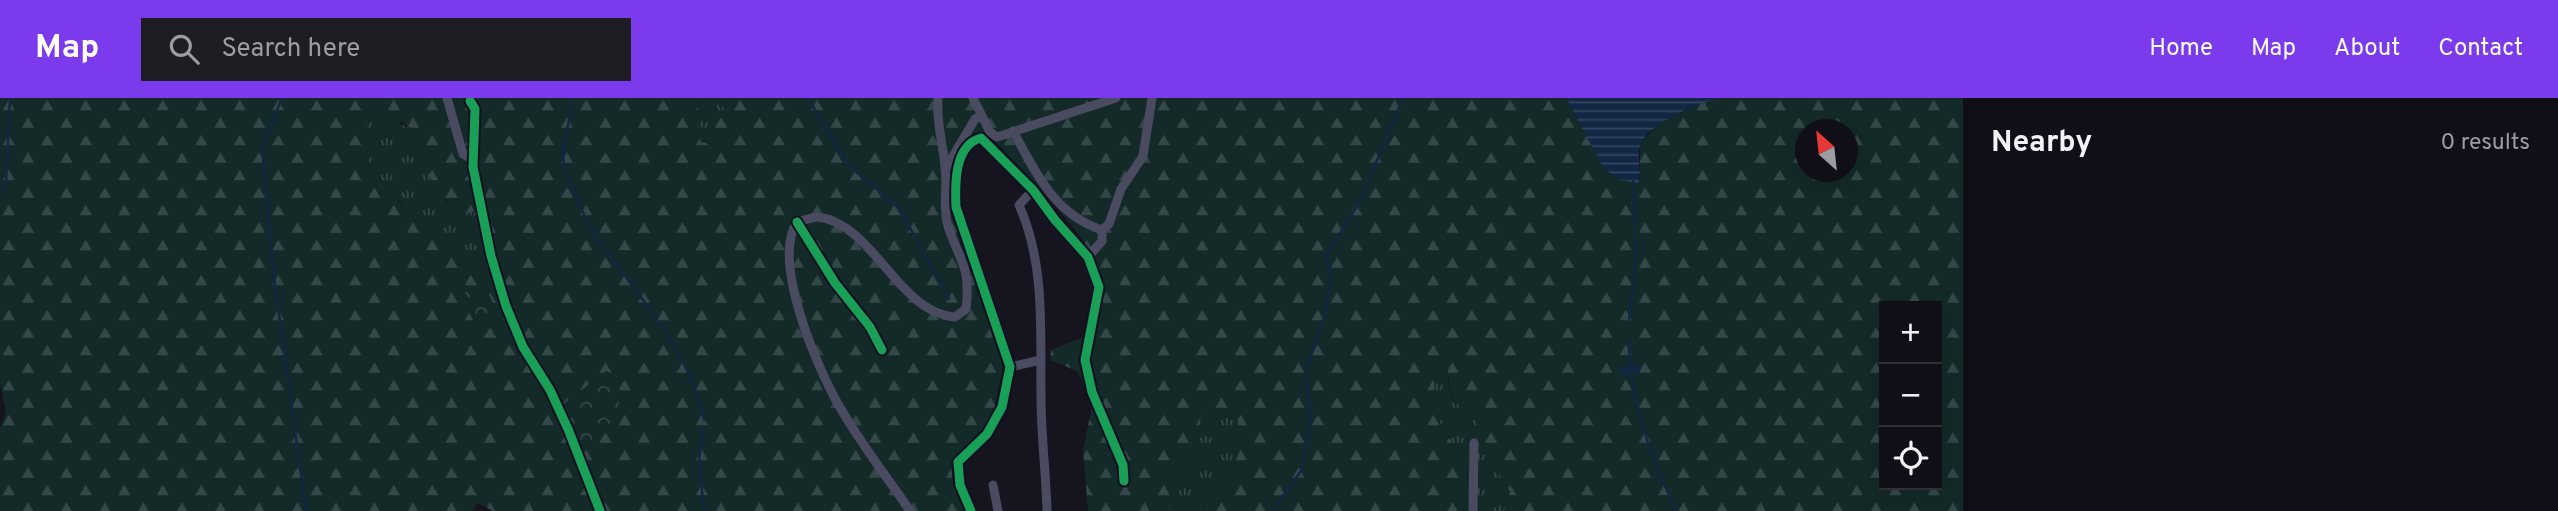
<!DOCTYPE html>
<html lang="en">
<head>
<meta charset="utf-8">
<style>
	body { margin:0; font-family:Overpass,sans-serif; background:#1e1d24; color:#f1f3f6 }
	.controls { position:absolute; right:21px; bottom:21px; display:grid; overflow:hidden; border-radius:0px; box-shadow:0 7px 28px #0002 }
	.controls button { width:63px; height:63px; display:grid; place-items:center; padding:0; border:0; border-bottom:2px solid #302f36; background:#100f17; color:#f1f3f6; font:35px sans-serif }
	.compass { position:absolute; left:1795px; top:21px; width:63px; height:63px; border-radius:50%; background:#100f17; box-shadow:0 7px 28px #0002; rotate:333deg }
	.list { margin:0; padding:0; list-style:none }
	h2 { display:flex; justify-content:space-between; align-items:center; height:91px; margin:0; padding:0 28px; font-size:30px }
	h2 small { font-size:23px; font-weight:400; color:#9c9ca1 }
	.icon { flex:none; width:38px; height:38px; fill:none; stroke:currentColor; stroke-width:2; stroke-linecap:round; stroke-linejoin:round }
	.map { position:relative; flex:none; width:1963px; height:413px; overflow:hidden }
	header { display:flex; align-items:center; gap:42px; box-sizing:border-box; height:98px; padding:0 35px; background:#7c3aed; color:#fff }
	header strong { font-size:33px }
	nav { display:flex; gap:38px; margin-inline-start:auto; font-size:24px }
	.search { width:490px; height:63px; background:#1e1d24; display:flex; align-items:center; gap:18px; box-sizing:border-box; padding:0 24px; border-radius:0px; color:#9c9ca1; font-size:26px }
	main { display:flex }
	aside { flex:1; background:#100f17 }
	.map>svg:first-child { display:block }
	.grass { fill:url(#grass-tufts) }
	.forest { fill:url(#forest-firs); fill-rule:evenodd }
	.park { fill:url(#park-crowns) }
	.water { fill:url(#water-rules) }
	.lines { fill:none; stroke-linecap:round; stroke-linejoin:round }
	.stream { stroke:#112743; stroke-width:2.5 }
	.canal { stroke:#112743; stroke-width:8 }
	.street { stroke:#4a4a60; stroke-width:9 }
	.cycleway-casing { stroke:#121024; stroke-width:13 }
	.cycleway { stroke:#1a9f57; stroke-width:9 }
</style>
</head>
<body>
<header>
<strong>Map</strong>
<div class="search"><svg class="icon" aria-label="search" viewBox="0 0 24 24"><circle cx="10" cy="10" r="6"/><path d="M15 15l6 6"/></svg>Search here</div>
<nav><a>Home</a><a>Map</a><a>About</a><a>Contact</a></nav>
</header>
<main>
<div class="map">
<svg width="1963" height="413" viewBox="0 0 1963 413">
	<defs>
		<pattern id="grass-tufts" width="24" height="20" patternUnits="userSpaceOnUse" patternTransform="scale(1.75)"><rect width="24" height="20" fill="#132a29"/><path d="M3 7l-1-3M5 7V3M7 7l1-3M15 17l-1-3M17 17v-4M19 17l1-3" fill="none" stroke="#354849"/></pattern>
		<pattern id="forest-firs" width="22" height="20" patternUnits="userSpaceOnUse" patternTransform="scale(1.75)"><rect width="22" height="20" fill="#132a29"/><path d="M5 1l3.5 6h-7zM16 11l3.5 6h-7z" fill="#354849"/></pattern>
		<pattern id="park-crowns" width="20" height="18" patternUnits="userSpaceOnUse" patternTransform="scale(1.75)"><rect width="20" height="18" fill="#132a29"/><path d="M2 6a3 3 0 1 1 6 0M12 15a3 3 0 1 1 6 0" fill="none" stroke="#354849"/></pattern>
		<pattern id="water-rules" width="6" height="5" patternUnits="userSpaceOnUse" patternTransform="scale(1.75)"><rect width="6" height="5" fill="#112743"/><path d="M0 2.5h6" fill="none" stroke="#33465f"/></pattern>
	</defs>
	<rect width="100%" height="100%" fill="#16141f"/>
	<!-- grass -->
	<g class="grass">
		<path d="M699,0H717L725,12L713,27L719,38L714,46L701,44L696,19Z"/>
		<path d="M372,12L413,32L427,70L447,106L475,113L491,180L430,140L398,102L386,106C366,85 367,46 366,18Z"/>
		<path d="M1445,261C1450,287 1446,308 1475,315L1490,361L1510,394L1504,413H1465L1467,364L1441,329L1435,304L1434,271Z"/>
		<path d="M1231,305H1238V356L1229,383L1198,413H1169V383L1195,358L1201,318Z"/>
	</g>
	<!-- forest -->
	<path class="forest" d="M0,0H699L696,19L701,44L714,46L719,38L713,27L714,20L725,12L717,0H1566L1604,71L1640,83V46L1659,25L1708,2L1722,0H1963V413H1504L1510,394L1490,361L1475,315C1445,307 1452,287 1445,262L1434,271L1435,304L1441,329L1467,364L1465,413H1198L1229,383L1238,356V306L1232,305L1220,320L1201,318L1195,358L1169,383V413H1088L1083,353L1093,303L1077,273L1050,262L1051,252L1091,236C1095,222 1104,203 1103,189C1100,145 1019,69 988,36L978,34C950,47 948,82 949,109L1003,269L995,309L980,337L951,365L953,387L964,413H493L477,405L472,413H0V331L6,314L0,285ZM372,12L387,26L401,24L413,32C420,60 435,102 463,116L475,113L490,179L430,140L397,102L386,106C366,86 367,46 366,18ZM1806,32H1848V74H1806ZM1884,208H1937V387H1884Z"/>
	<!-- park -->
	<g class="park">
		<path d="M475,190H482L489,196L498,219L490,229H477L464,206L463,196Z"/>
		<path d="M606,273L617,278C627,309 609,339 581,354L561,308Z"/>
	</g>
	<!-- water -->
	<path class="water" d="M1566,0H1722C1700,4 1647,25 1640,48C1636,61 1643,75 1638,86L1619,81L1604,71Z"/>
	<g class="lines">
		<!-- stream -->
		<g class="stream">
			<path d="M282,0L262,49L274,180L306,413"/>
			<path d="M571,0C573,20 562,40 563,59C565,80 586,121 596,140C635,192 692,257 704,322"/>
			<path d="M808,0L848,67L899,110L949,201"/>
			<path d="M0,95L6,86L10,0"/>
			<path d="M1629,223L1636,158L1633,83"/>
			<path d="M1629,242C1629,303 1651,358 1676,413"/>
			<path d="M703,333L699,362L704,413"/>
			<path d="M1272,413L1301,373L1311,318L1305,275L1326,214L1330,179L1327,156L1359,105L1403,0"/>
		</g>
		<!-- canal -->
		<path class="canal" d="M1624,273L1636,271"/>
		<!-- street -->
		<g class="street">
			<path d="M447,0L463,56L473,62"/>
			<path d="M973,0L990,34L997,39L1116,0"/>
			<path d="M470,3L475,11L473,69L491,158L506,208L523,249L550,292L568,331L600,413"/>
			<path d="M1013,33C1036,75 1054,116 1102,132L1109,126L1121,91L1143,58L1152,0"/>
			<path d="M946,70L975,21L982,18"/>
			<path d="M1033,92L1019,107C1046,167 1040,235 1041,299C1041,337 1046,375 1047,413"/>
			<path d="M797,124L835,185L870,229L882,252"/>
			<path d="M1088,159L1102,143V132"/>
			<path d="M1010,269L1041,262"/>
			<path d="M993,387L998,413"/>
			<path d="M910,413C887,379 861,346 841,311C818,273 771,163 797,124C803,123 812,119 818,119C874,126 898,215 955,219L966,211C971,167 960,165 948,128C942,108 948,89 945,69C943,45 936,25 938,0"/>
			<path d="M971,413L960,387L958,364L987,336L1002,309L1010,269L956,109C955,87 954,47 981,40L1033,92L1055,122L1088,159L1099,189L1085,262L1092,294L1123,367L1124,383"/>
			<path d="M1473,413L1474,345"/>
		</g>
		<!-- cycleway casing -->
		<g class="cycleway-casing">
			<g id="cycleway">
				<path d="M470,3L475,11L473,69L491,158L506,208L523,249L550,292L568,331L600,413"/>
				<path d="M797,124L835,185L870,229L882,252"/>
				<path d="M971,413L960,387L958,364L987,336L1002,309L1010,269L956,109C955,87 954,47 981,40L1033,92L1055,122L1088,159L1099,189L1085,262L1092,294L1123,367L1124,383"/>
			</g>
		</g>
		<!-- cycleway -->
		<use href="#cycleway" class="cycleway"/>
	</g>
</svg>
<div class="controls">
<button>+</button>
<button>−</button>
<button><svg class="icon" aria-label="locate" viewBox="0 0 24 24"><circle cx="12" cy="12" r="6"/><path d="M12 2v4M12 18v4M2 12h4M18 12h4"/></svg></button>
</div>
<svg class="compass" viewBox="-18 -18 36 36"><path d="M0-13l5 13h-10z" fill="#e53935"/><path d="M0 13l5-13h-10z" fill="#9c9ca1"/></svg>
</div>
<aside>
<h2>Nearby<small>0 results</small></h2>
<ul class="list">
</ul>
</aside>
</main>
</body>
</html>
